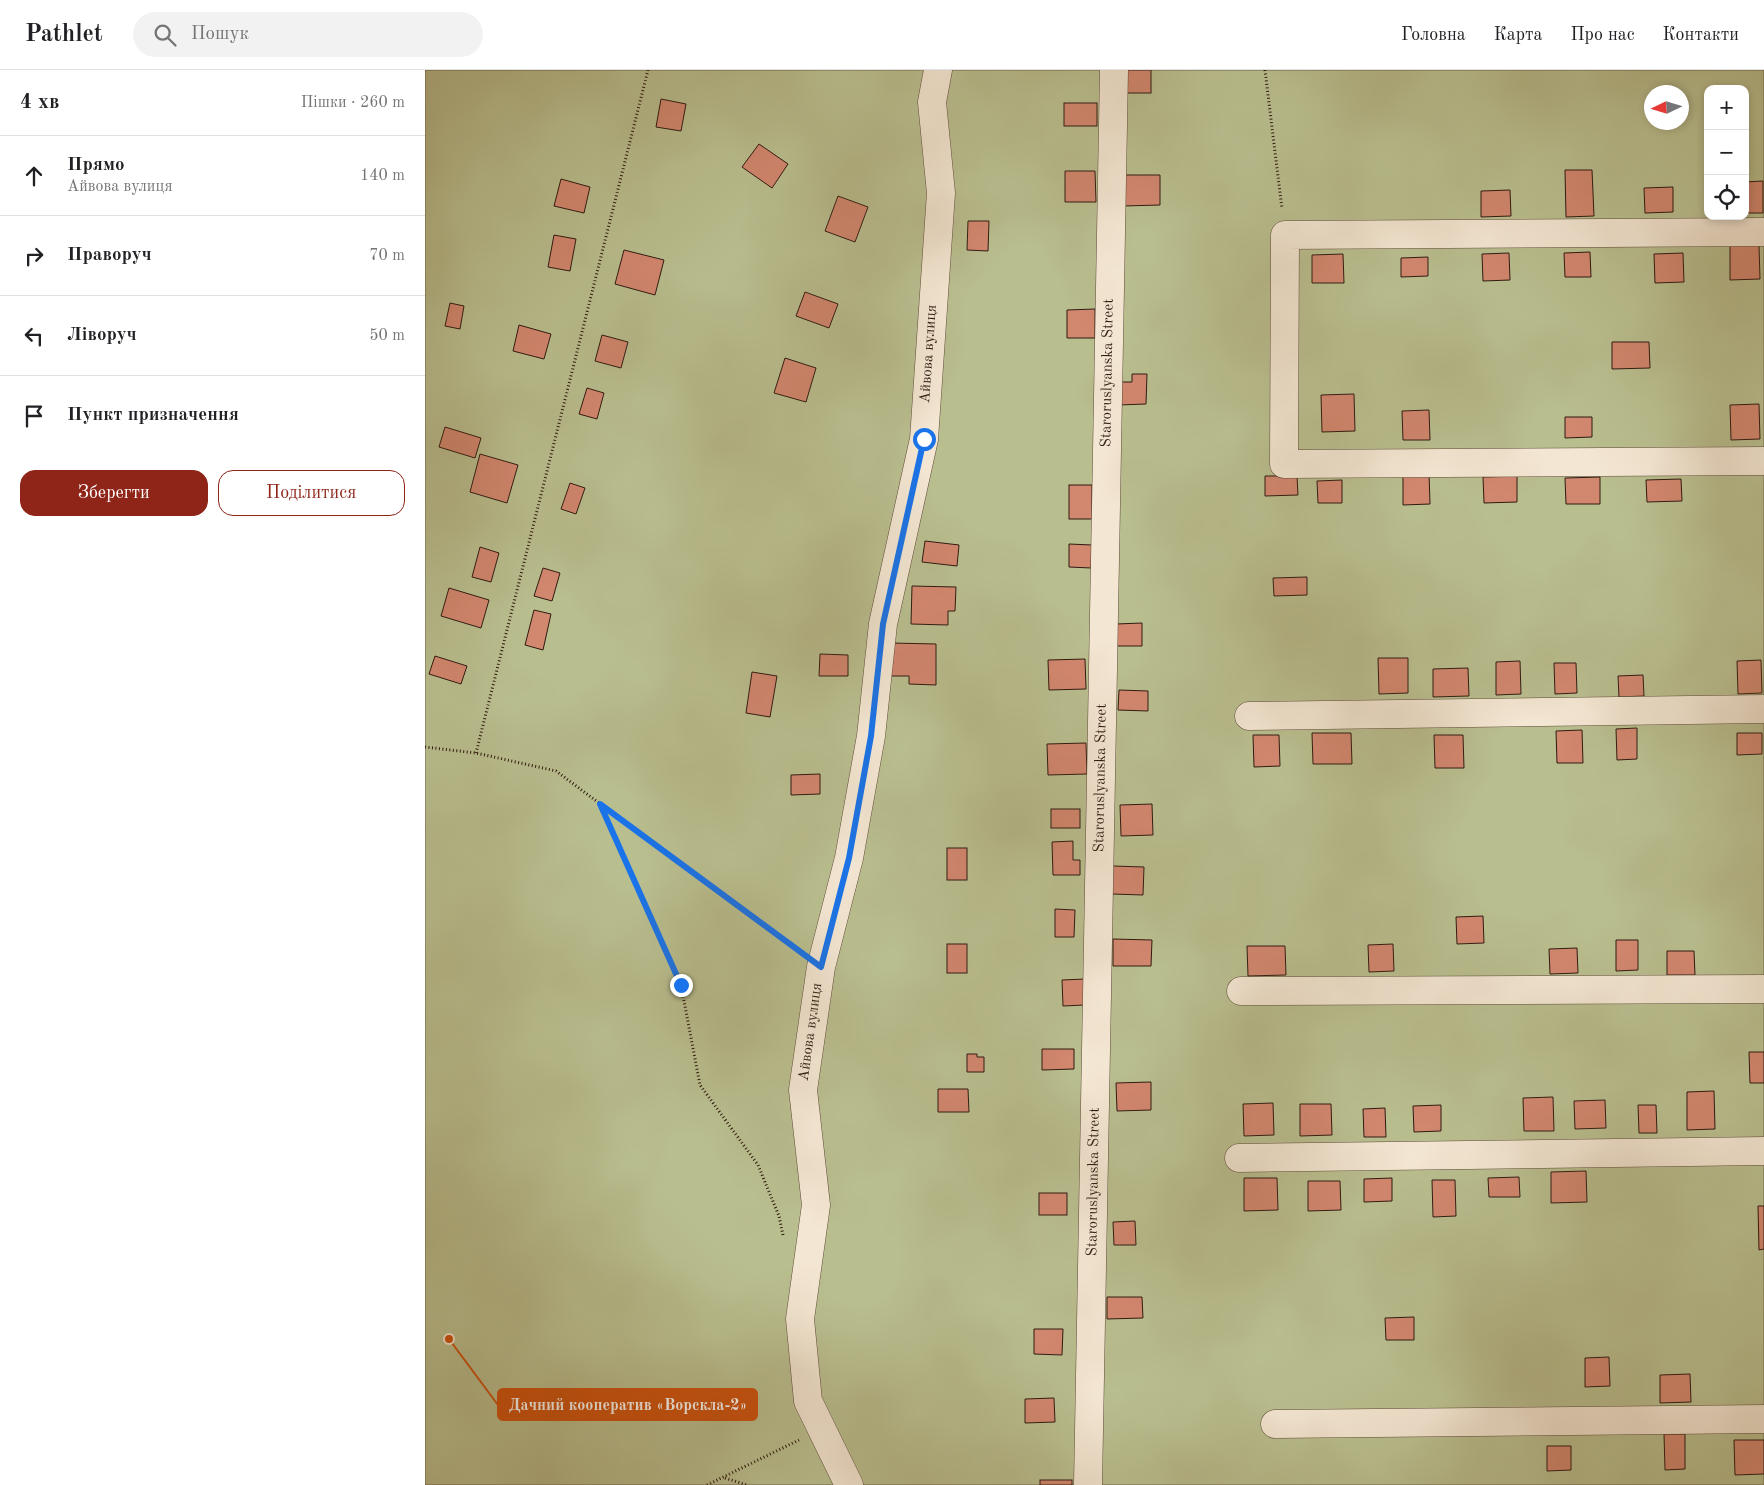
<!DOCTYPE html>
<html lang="uk">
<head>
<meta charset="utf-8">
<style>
	body { margin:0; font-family:"Old Standard TT",serif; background:#f2f2f2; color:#202124 }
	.controls { position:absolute; right:15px; top:15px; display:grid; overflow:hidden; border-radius:10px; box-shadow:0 2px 8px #0003 }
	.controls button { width:45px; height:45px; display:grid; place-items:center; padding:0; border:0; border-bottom:1px solid #e0e0e0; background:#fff; color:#202124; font:25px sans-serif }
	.compass { position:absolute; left:1219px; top:15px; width:45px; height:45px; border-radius:50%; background:#fff; box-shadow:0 2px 8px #0003; rotate:266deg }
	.stop { position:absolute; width:15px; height:15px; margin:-11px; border:4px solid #1a73e8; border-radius:50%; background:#fff }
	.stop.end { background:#1a73e8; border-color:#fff; box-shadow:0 1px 5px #0008 }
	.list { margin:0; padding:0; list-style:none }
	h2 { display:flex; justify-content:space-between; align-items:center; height:65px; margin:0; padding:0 20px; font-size:21px }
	h2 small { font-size:16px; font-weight:400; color:#757577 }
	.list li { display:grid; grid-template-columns:32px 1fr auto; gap:15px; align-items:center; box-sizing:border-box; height:80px; padding:0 20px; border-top:1px solid #e0e0e0 }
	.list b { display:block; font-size:19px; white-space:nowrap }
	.list p { margin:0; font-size:16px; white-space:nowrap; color:#757577 }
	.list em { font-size:16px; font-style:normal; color:#757577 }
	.actions { display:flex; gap:10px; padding:15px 20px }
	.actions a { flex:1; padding:11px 0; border:1px solid #8f2418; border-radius:15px; text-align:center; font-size:18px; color:#8f2418 }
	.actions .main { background:#8f2418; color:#fff }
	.icon { flex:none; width:28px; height:28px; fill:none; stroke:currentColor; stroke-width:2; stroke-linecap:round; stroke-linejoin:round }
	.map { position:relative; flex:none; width:1339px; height:1415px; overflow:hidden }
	header { display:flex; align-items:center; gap:30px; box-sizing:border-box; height:70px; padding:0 25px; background:#fff; border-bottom:1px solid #e0e0e0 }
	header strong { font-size:24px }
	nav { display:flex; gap:28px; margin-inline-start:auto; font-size:18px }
	.search { width:350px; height:45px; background:#f2f2f2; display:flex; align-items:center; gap:12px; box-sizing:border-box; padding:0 18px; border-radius:28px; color:#757577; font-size:19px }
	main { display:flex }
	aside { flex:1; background:#fff }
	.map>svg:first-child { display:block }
	.green { fill:#b9be8f; stroke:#746c50; fill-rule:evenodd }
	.building { fill:#d2876f; stroke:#2f1a10 }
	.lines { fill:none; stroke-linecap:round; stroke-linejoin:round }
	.minor-casing { stroke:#5e4a3a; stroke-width:29 }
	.path { stroke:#2f1a10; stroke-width:3; stroke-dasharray:1 2.5; stroke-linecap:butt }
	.minor { stroke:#f3e6d2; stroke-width:28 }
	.route { stroke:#1a73e8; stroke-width:6 }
	.labels { text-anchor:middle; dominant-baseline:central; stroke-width:4.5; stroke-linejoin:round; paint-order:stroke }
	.street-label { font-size:15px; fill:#2f1a10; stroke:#f3e6d2 }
	.leader { fill:none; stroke:#cc500d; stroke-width:2 }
	.callout-dot { fill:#cc500d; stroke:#f3e6d2; stroke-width:2 }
	.callout { fill:#cc500d; stroke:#cc500d; stroke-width:2 }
	.callout-label { font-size:16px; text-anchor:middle; font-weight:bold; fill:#fff }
</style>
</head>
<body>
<header>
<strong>Pathlet</strong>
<div class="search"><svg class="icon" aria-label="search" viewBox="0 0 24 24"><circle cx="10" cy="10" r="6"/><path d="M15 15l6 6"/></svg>Пошук</div>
<nav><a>Головна</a><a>Карта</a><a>Про нас</a><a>Контакти</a></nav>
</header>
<main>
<aside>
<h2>4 хв<small>Пішки · 260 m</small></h2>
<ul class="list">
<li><svg class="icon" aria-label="ahead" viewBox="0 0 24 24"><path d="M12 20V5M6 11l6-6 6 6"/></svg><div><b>Прямо</b><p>Айвова вулиця</p></div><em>140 m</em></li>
<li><svg class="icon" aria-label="right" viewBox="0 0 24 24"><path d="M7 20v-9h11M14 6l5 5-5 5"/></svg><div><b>Праворуч</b></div><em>70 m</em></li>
<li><svg class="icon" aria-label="left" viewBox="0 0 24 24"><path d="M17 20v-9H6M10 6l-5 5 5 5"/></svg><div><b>Ліворуч</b></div><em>50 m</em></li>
<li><svg class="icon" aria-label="arrive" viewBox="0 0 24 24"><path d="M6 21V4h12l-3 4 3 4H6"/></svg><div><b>Пункт призначення</b></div></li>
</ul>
<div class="actions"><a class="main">Зберегти</a><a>Поділитися</a></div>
</aside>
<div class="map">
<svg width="1339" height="1415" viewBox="0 0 1339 1415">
	<rect width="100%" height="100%" fill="#ecd8ba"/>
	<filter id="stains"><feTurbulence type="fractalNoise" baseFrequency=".004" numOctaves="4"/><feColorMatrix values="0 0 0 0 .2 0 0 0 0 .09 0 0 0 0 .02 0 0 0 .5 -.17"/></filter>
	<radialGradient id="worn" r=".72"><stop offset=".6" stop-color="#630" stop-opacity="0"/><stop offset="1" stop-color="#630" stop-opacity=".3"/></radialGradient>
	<!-- green -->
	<path class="green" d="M0,0H1339V1415H0ZM1283,19H1320V146H1283ZM1226,22H1256V52H1226Z"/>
	<!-- building -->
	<g class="building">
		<rect x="701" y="0" width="25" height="23"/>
		<path d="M236,29L261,34L256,61L231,57Z"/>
		<rect x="639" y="33" width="33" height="23"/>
		<path d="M334,74L363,94L347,118L317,97Z"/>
		<path d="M1140,100H1167L1169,146L1141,147Z"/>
		<path d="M640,101H670L671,132H640Z"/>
		<path d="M698,105H735V135L698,136Z"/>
		<path d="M136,109L165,117L159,143L129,136Z"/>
		<path d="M1338,111V143H1320V112Z"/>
		<path d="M1248,117V142L1220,143L1219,118Z"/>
		<path d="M1085,120L1086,146L1056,147V121Z"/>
		<path d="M413,126L443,137L430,172L400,161Z"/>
		<path d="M543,151H564L563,181L542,180Z"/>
		<path d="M129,165L151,169L145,201L123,197Z"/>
		<path d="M1305,175H1334L1335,209L1305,210Z"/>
		<path d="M199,180L239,190L230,225L190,214Z"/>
		<path d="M1165,182L1166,207H1140L1139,183Z"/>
		<path d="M1084,183L1085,210L1058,211L1057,184Z"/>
		<path d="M1258,183L1259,212L1230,213L1229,184Z"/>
		<path d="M918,184L919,213H887V185Z"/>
		<path d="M1003,187V206L976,207V188Z"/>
		<path d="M380,222L413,234L404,258L371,246Z"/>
		<path d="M25,233L39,236L35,259L20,256Z"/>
		<path d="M670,239V268H642V240Z"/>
		<path d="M94,255L126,264L119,289L88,281Z"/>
		<path d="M177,265L203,272L196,298L170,291Z"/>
		<path d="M1187,272H1224L1225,298L1187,299Z"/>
		<path d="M360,288L391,298L381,332L349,323Z"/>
		<path d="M707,304H722L721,334L693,335V312H707Z"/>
		<path d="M162,318L179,323L172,349L154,344Z"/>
		<path d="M929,324L930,361L897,362L896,325Z"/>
		<path d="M1334,334L1335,369L1306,370L1305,335Z"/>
		<path d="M1004,340L1005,370H978L977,341Z"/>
		<path d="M1140,347H1167V367L1140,368Z"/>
		<path d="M20,357L56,368L50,388L14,377Z"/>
		<path d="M55,384L93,395L82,433L45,422Z"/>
		<path d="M1004,403L1005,434L978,435V404Z"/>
		<path d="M840,406H872L873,425L840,426Z"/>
		<path d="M1092,406V432L1059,433L1058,407Z"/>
		<path d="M1175,407V434H1141L1140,408Z"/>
		<path d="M1256,409L1257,431L1222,432L1221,410Z"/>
		<path d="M917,410V433H893L892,411Z"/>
		<path d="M145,413L160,418L151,444L136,439Z"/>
		<rect x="644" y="415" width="23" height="34"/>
		<path d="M500,471L534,475L532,496L497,492Z"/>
		<path d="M644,474L667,475L666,498L644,497Z"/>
		<path d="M55,477L74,483L66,512L47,507Z"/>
		<path d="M118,498L135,503L127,531L109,526Z"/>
		<path d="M882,507V525L849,526L848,508Z"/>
		<path d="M487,516L531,517L530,541H523V555L486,554Z"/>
		<path d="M24,518L64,530L56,558L16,546Z"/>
		<path d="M109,540L126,544L118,580L100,575Z"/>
		<path d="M717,553V576H691V554Z"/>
		<path d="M466,573L511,574V615L484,614V606H466Z"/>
		<path d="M395,584L423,585V606H394Z"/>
		<path d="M10,586L42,596L36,614L4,604Z"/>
		<path d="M953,588H983V623L954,624Z"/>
		<path d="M660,589L661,619L624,620L623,590Z"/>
		<path d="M1336,590L1337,623L1313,624L1312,591Z"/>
		<path d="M1095,591L1096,624L1071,625V592Z"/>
		<path d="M1129,593H1151L1152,623L1130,624Z"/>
		<path d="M1043,598L1044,626L1008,627V599Z"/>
		<path d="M327,602L352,606L345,647L321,643Z"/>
		<path d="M1218,605L1219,626L1194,627L1193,606Z"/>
		<path d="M694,620L723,621V641L693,640Z"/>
		<path d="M1212,658V689L1192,690L1191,659Z"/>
		<path d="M1157,660L1158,693H1132L1131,661Z"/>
		<path d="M887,663H926L927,694H888Z"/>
		<path d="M1312,663H1337V684L1312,685Z"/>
		<path d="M828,665H854L855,696L829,697Z"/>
		<path d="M1009,665H1038L1039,698H1010Z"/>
		<path d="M661,673L662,704L623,705L622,674Z"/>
		<path d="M395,704V724L366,725V705Z"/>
		<path d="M727,734L728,765L696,766L695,735Z"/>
		<rect x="626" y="739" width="29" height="19"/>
		<path d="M648,771V790H655V805H628L627,772Z"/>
		<rect x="522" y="778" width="20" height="32"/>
		<path d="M688,796L719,797L718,825L687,824Z"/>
		<path d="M630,839L650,840L649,867H630Z"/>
		<path d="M1058,846L1059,873L1032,874L1031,847Z"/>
		<path d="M688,869L727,870L726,896H688Z"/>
		<path d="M1191,870H1213V900L1191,901Z"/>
		<rect x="522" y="874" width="20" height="29"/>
		<path d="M968,874L969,901L944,902L943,875Z"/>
		<path d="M822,876H860L861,905L823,906Z"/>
		<path d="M1152,878L1153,903L1125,904L1124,879Z"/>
		<path d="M1242,881H1269L1270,905H1242Z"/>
		<path d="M660,909V935L638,936L637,910Z"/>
		<path d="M617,979H649V999L617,1000Z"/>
		<path d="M1324,982H1339V1013H1325Z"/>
		<path d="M542,984H552V987H559V1002H542Z"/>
		<path d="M726,1012V1040L692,1041L691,1013Z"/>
		<path d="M513,1019H543L544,1042H513Z"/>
		<path d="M1289,1021L1290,1059L1262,1060V1022Z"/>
		<path d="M1128,1027L1129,1061H1099L1098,1028Z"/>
		<path d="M1180,1030L1181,1058L1150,1059L1149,1031Z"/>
		<path d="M848,1033L849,1065L819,1066L818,1034Z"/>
		<path d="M875,1034H906L907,1065L875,1066Z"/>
		<path d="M1016,1035V1061L989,1062L988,1036Z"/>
		<path d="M1213,1035H1231L1232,1063H1214Z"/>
		<path d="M960,1038L961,1067H939L938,1039Z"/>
		<path d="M1161,1101L1162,1132L1126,1133V1102Z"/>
		<path d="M1094,1107L1095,1127H1064L1063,1108Z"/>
		<path d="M819,1108H852L853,1140L819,1141Z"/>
		<path d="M967,1108V1131L939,1132V1109Z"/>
		<path d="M1007,1110H1030L1031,1146L1008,1147Z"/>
		<path d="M883,1111H915L916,1140L883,1141Z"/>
		<rect x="614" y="1123" width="28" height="22"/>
		<path d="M1333,1136H1339V1179L1334,1180Z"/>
		<path d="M710,1151L711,1175H689L688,1152Z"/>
		<path d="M682,1227H717L718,1248L682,1249Z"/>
		<path d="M989,1247V1270H961L960,1248Z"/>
		<path d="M609,1259H638L637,1285L609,1284Z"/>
		<path d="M1184,1287L1185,1316L1160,1317V1288Z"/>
		<path d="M1265,1304L1266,1332L1235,1333V1305Z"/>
		<path d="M629,1328L630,1352L600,1353V1329Z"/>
		<path d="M1239,1364H1260V1399L1240,1400Z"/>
		<path d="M1309,1370H1339V1404L1310,1405Z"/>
		<path d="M1122,1376H1146V1400L1122,1401Z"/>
		<rect x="615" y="1410" width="32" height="5"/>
	</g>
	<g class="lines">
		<!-- minor casing -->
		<g class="minor-casing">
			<g id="minor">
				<path d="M1339,162L860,165L859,394L1339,391"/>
				<path d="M824,646L1339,639"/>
				<path d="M816,921L1339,919"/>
				<path d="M814,1088L1339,1081"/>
				<path d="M850,1354L1339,1349"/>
				<path d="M424,1415L383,1331L375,1249L391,1135L378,1020L396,897L424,788L446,666L458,554L499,369L516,123L507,32L513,0"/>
				<path d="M663,1415L689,0"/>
			</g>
		</g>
		<!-- path -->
		<g class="path">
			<path d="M840,0L857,139"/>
			<path d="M0,677L51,683L131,701L373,881"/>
			<path d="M51,683L223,0"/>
			<path d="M175,734L256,915L275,1015L333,1095L354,1146L358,1165"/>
			<path d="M300,1408L322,1415"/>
			<path d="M282,1415L374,1370"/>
		</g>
		<!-- minor -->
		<use href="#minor" class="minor"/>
	</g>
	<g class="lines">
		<!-- route -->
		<path class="route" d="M256,915L175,734L396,897L424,788L446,666L458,554L499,369"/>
	</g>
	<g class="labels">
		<!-- street labels -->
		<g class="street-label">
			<text transform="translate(504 284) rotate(-86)">Айвова вулиця</text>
			<text transform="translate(683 303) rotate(-89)">Staroruslyanska Street</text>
			<text transform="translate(676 708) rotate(-89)">Staroruslyanska Street</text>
			<text transform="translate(386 962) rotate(-82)">Айвова вулиця</text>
			<text transform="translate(669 1112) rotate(-89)">Staroruslyanska Street</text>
		</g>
	</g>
	<!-- callouts -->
	<path class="leader" d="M24 1269L73 1335"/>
	<circle class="callout-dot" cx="24" cy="1269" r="5"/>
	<rect class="callout" x="73" y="1319" width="259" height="31" rx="5"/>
	<g class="callout-label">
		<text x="203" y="1340">Дачний кооператив «Ворскла-2»</text>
	</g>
	<rect width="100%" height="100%" filter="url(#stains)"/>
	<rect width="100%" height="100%" fill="url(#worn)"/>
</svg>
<div class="controls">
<button>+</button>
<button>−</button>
<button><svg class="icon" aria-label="locate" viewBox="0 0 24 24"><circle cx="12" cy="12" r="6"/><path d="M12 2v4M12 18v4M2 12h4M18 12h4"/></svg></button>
</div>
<svg class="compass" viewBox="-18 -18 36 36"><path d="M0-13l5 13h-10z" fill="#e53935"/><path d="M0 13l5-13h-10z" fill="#757577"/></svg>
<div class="stop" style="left:499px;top:369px"></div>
<div class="stop end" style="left:256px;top:915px"></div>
</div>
</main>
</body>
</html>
